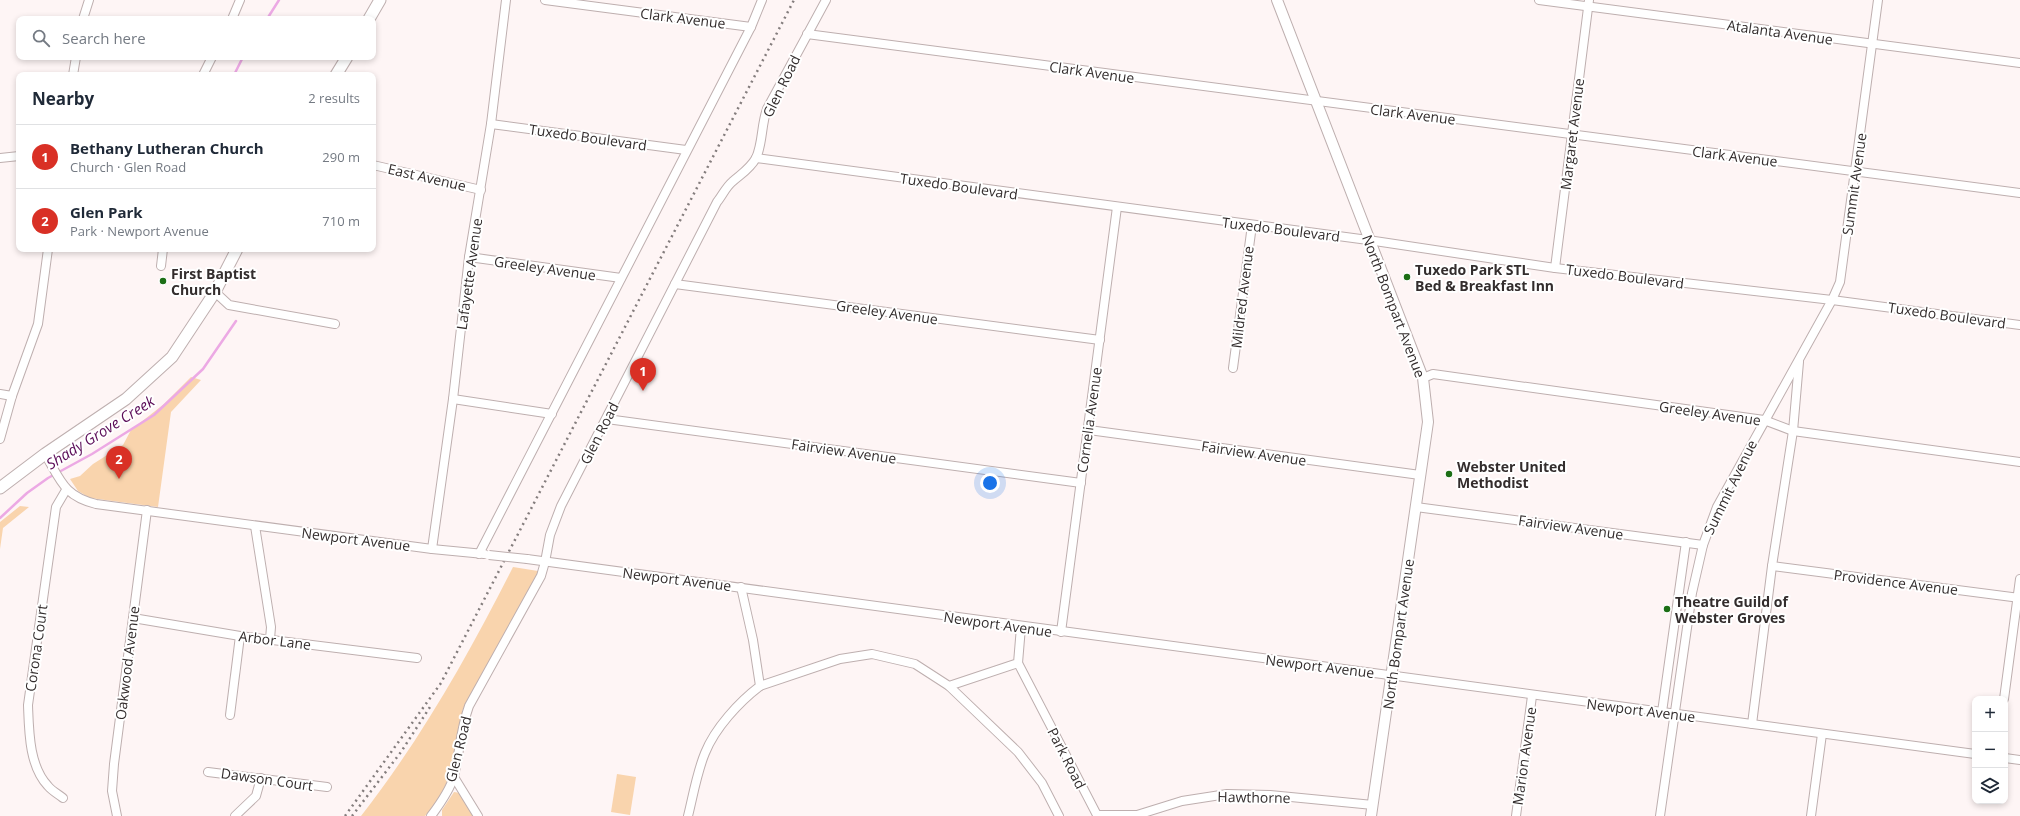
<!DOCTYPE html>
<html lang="en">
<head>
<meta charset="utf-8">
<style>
	body { margin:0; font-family:"Open Sans",sans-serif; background:#f2f2f3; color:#1f2937 }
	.controls { position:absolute; right:12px; bottom:12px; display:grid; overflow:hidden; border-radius:8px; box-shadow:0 2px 6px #0003 }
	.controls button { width:36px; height:36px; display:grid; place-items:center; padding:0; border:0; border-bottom:1px solid #e0e1e3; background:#fff; color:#1f2937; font:20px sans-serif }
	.you { position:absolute; left:990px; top:483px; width:14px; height:14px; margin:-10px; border:3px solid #fff; border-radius:50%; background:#1a73e8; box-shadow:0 0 0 6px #1a73e833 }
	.badge { display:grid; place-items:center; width:26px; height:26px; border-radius:50%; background:#d93025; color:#fff; font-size:13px; font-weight:700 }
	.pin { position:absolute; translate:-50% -33px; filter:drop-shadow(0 1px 2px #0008) }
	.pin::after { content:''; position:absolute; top:21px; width:14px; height:12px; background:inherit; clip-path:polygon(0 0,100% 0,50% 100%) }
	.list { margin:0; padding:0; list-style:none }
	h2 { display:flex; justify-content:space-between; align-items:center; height:52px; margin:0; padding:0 16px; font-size:17px }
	h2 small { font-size:13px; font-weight:400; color:#747a83 }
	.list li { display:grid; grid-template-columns:26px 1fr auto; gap:12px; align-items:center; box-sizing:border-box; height:64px; padding:0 16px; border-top:1px solid #e0e1e3 }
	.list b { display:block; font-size:15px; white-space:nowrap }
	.list p { margin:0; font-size:13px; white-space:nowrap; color:#747a83 }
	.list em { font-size:13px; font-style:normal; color:#747a83 }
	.icon { flex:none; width:22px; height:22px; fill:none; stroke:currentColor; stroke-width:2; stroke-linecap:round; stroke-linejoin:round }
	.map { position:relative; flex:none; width:2020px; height:816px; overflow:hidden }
	.search { position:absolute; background:#fff; box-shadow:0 2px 6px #0003; left:16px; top:16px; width:360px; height:44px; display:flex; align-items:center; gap:10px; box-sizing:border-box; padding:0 14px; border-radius:8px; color:#747a83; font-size:15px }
	.panel { position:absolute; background:#fff; box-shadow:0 2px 6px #0003; left:16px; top:72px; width:360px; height:180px; border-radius:8px }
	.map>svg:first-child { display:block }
	.green { fill:#f9d4ad }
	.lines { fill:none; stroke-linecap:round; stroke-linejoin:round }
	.stream { stroke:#eca9e4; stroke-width:2.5 }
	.minor-casing { stroke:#beafaf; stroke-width:10 }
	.tertiary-casing { stroke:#beafaf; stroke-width:12 }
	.secondary-casing { stroke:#beafaf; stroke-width:13 }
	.minor { stroke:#fff; stroke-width:8 }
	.tertiary { stroke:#fff; stroke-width:10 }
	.secondary { stroke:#fff; stroke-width:11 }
	.rail { stroke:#847d7d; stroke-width:2.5; stroke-dasharray:2 4; stroke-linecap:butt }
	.minor-bridge-casing { stroke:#beafaf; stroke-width:10; stroke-linecap:butt }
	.minor-bridge { stroke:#fff; stroke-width:8 }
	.poi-dot { fill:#1c6e15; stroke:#fff; stroke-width:1.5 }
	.labels { text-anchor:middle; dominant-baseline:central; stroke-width:4; stroke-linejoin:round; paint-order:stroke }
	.street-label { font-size:14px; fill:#332d2d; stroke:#fff }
	.poi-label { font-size:14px; font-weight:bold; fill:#332d2d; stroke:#fff; text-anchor:start }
	.water-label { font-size:15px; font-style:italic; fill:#5a0b57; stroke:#fff }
</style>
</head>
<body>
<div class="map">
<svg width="2020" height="816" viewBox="0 0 2020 816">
	<rect width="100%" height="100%" fill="#fef5f5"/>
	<!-- green -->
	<g class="green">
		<path d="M191,377L201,380L171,412L158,507L90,498L78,491L70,479L80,476L93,464L123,445L131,430L164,404Z"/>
		<path d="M20,506L29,507L3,528L0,549V522Z"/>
		<path d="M513,567L538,571V574L463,709C454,743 454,791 425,816H361C421,739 469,654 513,567Z"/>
		<path d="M617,774L636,777L630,815L611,812Z"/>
		<path d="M454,792L460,793L475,816H442V810Z"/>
	</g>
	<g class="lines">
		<!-- stream -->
		<g class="stream">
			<path d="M267,19L279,0"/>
			<path d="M234,75L243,57"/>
			<path d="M0,518L27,493L48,478L92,454L154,415L203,369L236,321"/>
		</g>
		<!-- minor casing -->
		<g class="minor-casing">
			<g id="minor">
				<path d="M545,0L751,27"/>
				<path d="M1539,0L2020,63"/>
				<path d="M83,19L89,0"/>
				<path d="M232,19L240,0"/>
				<path d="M807,34L2020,193"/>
				<path d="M73,75L76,57"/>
				<path d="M203,75L212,57"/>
				<path d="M491,124L686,150"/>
				<path d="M0,158L19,156"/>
				<path d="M756,158L1368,240L1555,268L1832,300L2020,325"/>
				<path d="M373,165L481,190"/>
				<path d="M469,257L621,278"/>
				<path d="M161,266L163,249"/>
				<path d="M1555,268L1589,0"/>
				<path d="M675,284L1100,340"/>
				<path d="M215,292L229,305L335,324"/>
				<path d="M1233,368L1252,225"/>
				<path d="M1423,378L1433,374L1764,420L1793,431L2020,462"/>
				<path d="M0,394L12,396"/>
				<path d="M453,399L552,414"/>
				<path d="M607,419L1081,483"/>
				<path d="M1089,430L1420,475"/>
				<path d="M0,439L12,396L38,324L48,249"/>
				<path d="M45,454C61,481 64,496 96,504L432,549L484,554"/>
				<path d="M1416,507L1703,545"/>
				<path d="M255,526L271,627L270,639"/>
				<path d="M432,549L453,399L469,257L491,124L506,0"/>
				<path d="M479,554L751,27L762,0"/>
				<path d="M527,559L1975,754"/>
				<path d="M1772,566L2020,598"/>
				<path d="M133,618L240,636L417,658"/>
				<path d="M1061,632L1117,207"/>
				<path d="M1018,663L1097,815H1137L1182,801L1227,794L1270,795L1373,805"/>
				<path d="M760,686L840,659L872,654L915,664L949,686L1018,663L1021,627"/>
				<path d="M949,686L1018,752L1042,783L1059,816"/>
				<path d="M2004,699L2020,579"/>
				<path d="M1662,712L1686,542"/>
				<path d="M230,715L240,636"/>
				<path d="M1752,724L1772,566L1793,431L1799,362"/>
				<path d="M2005,758L2020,760"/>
				<path d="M208,772L327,787"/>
				<path d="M454,777L478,816"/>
				<path d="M63,798C58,794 52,791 48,786C29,766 29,731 28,705L56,507L66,490"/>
				<path d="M117,816L112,791L114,764L147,510"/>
				<path d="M235,816L256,796L261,778"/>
				<path d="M431,816C440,804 450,790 454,776C460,751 460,731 469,706L541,576L545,562L550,535L561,506L717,202C722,196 726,187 732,182C741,174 750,169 756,158C763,143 761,125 767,109L826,0"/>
				<path d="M688,816C693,796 697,772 705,753C715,728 739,702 760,686L753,640L741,587"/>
				<path d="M1516,816L1532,696"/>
				<path d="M1660,816L1692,593L1703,545L1717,507L1832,300L1840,282L1878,0"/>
				<path d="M1811,816L1822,734"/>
			</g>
		</g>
		<!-- tertiary casing -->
		<g class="tertiary-casing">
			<path id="tertiary" d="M1277,0L1423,378L1428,422L1371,816"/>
		</g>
		<!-- secondary casing -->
		<g class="secondary-casing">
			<g id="secondary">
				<path d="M369,19L380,0"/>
				<path d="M336,75L347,57"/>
				<path d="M0,488L45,454L126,399L172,357L215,292L237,249"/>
			</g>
		</g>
		<!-- minor -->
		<use href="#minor" class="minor"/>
		<!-- tertiary -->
		<use href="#tertiary" class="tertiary"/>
		<!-- secondary -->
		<use href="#secondary" class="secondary"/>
		<!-- rail -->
		<g class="rail">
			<path d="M345,816L441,683L794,0"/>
			<path d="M352,816L401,752L430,707"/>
		</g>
		<!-- minor-bridge casing -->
		<g class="minor-bridge-casing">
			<path id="minor-bridge" d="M489,555L527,559"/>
		</g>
		<!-- minor-bridge -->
		<use href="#minor-bridge" class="minor-bridge"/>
	</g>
	<!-- markers -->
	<g class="poi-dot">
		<circle cx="1407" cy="277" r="4"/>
		<circle cx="163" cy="281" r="4"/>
		<circle cx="1449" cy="474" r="4"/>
		<circle cx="1667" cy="609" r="4"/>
	</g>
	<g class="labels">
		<!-- street labels -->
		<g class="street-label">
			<text transform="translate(683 18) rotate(7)">Clark Avenue</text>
			<text transform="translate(1780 32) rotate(8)">Atalanta Avenue</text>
			<text transform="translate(1092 72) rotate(8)">Clark Avenue</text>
			<text transform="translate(781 86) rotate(-64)">Glen Road</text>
			<text transform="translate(1413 114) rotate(7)">Clark Avenue</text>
			<text transform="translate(1572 134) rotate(-83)">Margaret Avenue</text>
			<text transform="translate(588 137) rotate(8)">Tuxedo Boulevard</text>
			<text transform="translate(1735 156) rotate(7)">Clark Avenue</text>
			<text transform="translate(427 177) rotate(13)">East Avenue</text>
			<text transform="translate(1854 184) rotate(-82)">Summit Avenue</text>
			<text transform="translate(959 186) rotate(8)">Tuxedo Boulevard</text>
			<text transform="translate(1281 229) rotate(7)">Tuxedo Boulevard</text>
			<text transform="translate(545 268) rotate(8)">Greeley Avenue</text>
			<text transform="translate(469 274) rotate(-82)">Lafayette Avenue</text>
			<text transform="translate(1625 276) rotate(7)">Tuxedo Boulevard</text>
			<text transform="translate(1242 297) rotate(-83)">Mildred Avenue</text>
			<text transform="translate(1394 306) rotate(69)">North Bompart Avenue</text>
			<text transform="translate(887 312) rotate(8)">Greeley Avenue</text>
			<text transform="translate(1947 315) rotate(8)">Tuxedo Boulevard</text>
			<text transform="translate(1710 413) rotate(8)">Greeley Avenue</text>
			<text transform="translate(1089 420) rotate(-82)">Cornelia Avenue</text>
			<text transform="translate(599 433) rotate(-63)">Glen Road</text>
			<text transform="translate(844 451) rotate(8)">Fairview Avenue</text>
			<text transform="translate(1254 453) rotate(8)">Fairview Avenue</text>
			<text transform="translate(1730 487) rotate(-64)">Summit Avenue</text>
			<text transform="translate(1571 527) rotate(8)">Fairview Avenue</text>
			<text transform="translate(356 539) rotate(7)">Newport Avenue</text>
			<text transform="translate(677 579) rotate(7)">Newport Avenue</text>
			<text transform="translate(1896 582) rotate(7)">Providence Avenue</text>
			<text transform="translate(998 624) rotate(8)">Newport Avenue</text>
			<text transform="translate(1398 634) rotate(-82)">North Bompart Avenue</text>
			<text transform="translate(275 640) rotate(7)">Arbor Lane</text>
			<text transform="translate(36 648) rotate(-82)">Corona Court</text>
			<text transform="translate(127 663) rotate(-83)">Oakwood Avenue</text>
			<text transform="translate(1320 666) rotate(7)">Newport Avenue</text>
			<text transform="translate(1641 710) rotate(7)">Newport Avenue</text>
			<text transform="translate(458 749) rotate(-76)">Glen Road</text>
			<text transform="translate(1524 756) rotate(-82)">Marion Avenue</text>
			<text transform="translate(1067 758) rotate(63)">Park Road</text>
			<text transform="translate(267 779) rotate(8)">Dawson Court</text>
			<text transform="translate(1254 797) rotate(1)">Hawthorne</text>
		</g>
		<!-- poi labels -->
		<g class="poi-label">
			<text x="1415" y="269">Tuxedo Park STL<tspan x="1415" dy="16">Bed &amp; Breakfast Inn</tspan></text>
			<text x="171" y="273">First Baptist<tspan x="171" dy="16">Church</tspan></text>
			<text x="1457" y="466">Webster United<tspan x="1457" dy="16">Methodist</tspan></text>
			<text x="1675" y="601">Theatre Guild of<tspan x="1675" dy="16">Webster Groves</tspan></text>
		</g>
		<!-- water labels -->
		<g class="water-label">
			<text transform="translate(100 432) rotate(-32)">Shady Grove Creek</text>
		</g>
	</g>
</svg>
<div class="controls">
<button>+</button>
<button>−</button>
<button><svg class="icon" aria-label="layers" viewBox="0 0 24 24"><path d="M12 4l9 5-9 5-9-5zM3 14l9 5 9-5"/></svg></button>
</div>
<div class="you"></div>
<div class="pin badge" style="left:643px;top:391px">1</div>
<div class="pin badge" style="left:119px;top:479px">2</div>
<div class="search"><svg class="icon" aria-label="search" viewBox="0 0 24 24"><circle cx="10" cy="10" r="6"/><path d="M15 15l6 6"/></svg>Search here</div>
<section class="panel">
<h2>Nearby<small>2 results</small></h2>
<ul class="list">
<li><span class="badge">1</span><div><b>Bethany Lutheran Church</b><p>Church · Glen Road</p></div><em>290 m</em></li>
<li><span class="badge">2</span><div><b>Glen Park</b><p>Park · Newport Avenue</p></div><em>710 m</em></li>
</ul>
</section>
</div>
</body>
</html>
